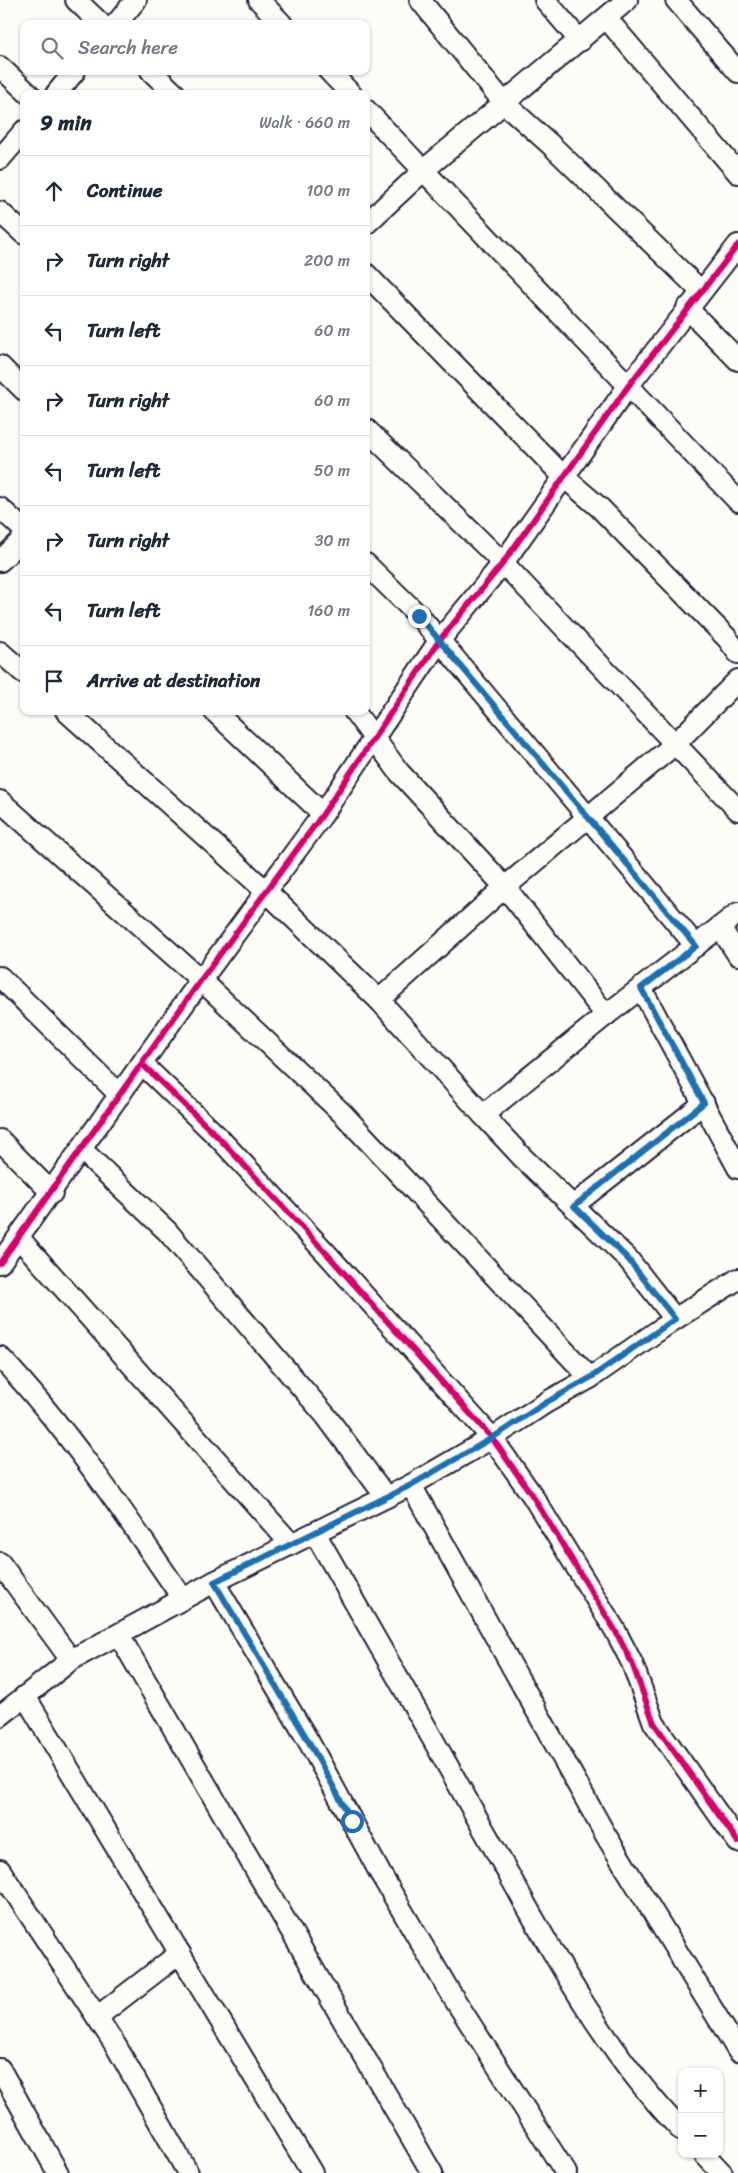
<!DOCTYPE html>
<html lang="en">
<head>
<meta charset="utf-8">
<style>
	body { margin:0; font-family:Sriracha,sans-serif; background:#f2f2f3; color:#1f2937 }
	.controls { position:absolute; right:15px; bottom:15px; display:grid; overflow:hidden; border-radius:10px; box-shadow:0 1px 4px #0004 }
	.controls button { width:45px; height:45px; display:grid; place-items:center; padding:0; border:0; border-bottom:1px solid #e0e1e3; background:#fff; color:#1f2937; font:25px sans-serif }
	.stop { position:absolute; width:15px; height:15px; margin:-11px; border:4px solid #1f6fb2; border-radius:50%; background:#fff }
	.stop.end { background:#1f6fb2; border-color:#fff; box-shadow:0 1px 5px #0008 }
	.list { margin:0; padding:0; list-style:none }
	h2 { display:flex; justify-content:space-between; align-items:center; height:65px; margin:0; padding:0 20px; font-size:21px }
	h2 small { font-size:16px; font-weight:400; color:#747a83 }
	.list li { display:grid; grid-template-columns:32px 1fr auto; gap:15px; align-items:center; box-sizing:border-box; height:70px; padding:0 20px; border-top:1px solid #e0e1e3 }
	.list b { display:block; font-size:19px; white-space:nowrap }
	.list em { font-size:16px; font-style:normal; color:#747a83 }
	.icon { flex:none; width:28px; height:28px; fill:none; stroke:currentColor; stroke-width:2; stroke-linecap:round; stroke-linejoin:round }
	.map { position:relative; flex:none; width:738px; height:2173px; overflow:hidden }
	.search { position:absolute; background:#fff; box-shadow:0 1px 4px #0004; left:20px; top:20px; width:350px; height:55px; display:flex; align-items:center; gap:12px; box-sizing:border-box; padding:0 18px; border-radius:10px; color:#747a83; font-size:19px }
	.panel { position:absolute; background:#fff; box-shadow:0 1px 4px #0004; left:20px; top:90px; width:350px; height:625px; border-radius:10px }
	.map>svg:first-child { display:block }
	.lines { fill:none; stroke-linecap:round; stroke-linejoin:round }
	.minor-casing { stroke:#22223b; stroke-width:24 }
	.minor { stroke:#fdfcf7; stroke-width:20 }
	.cycleway-casing { stroke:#fdfcf7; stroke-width:9 }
	.cycleway { stroke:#d6006c; stroke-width:6 }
	.route { stroke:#1f6fb2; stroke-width:6 }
</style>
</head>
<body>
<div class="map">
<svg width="738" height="2173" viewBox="0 0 738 2173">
	<rect width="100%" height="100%" fill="#fdfcf7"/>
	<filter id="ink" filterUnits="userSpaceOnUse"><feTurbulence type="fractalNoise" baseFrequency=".02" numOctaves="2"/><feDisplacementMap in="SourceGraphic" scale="10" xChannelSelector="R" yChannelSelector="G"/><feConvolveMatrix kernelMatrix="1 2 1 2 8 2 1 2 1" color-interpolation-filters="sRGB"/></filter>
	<g filter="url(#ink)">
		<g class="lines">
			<!-- minor casing -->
			<g class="minor-casing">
				<g id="minor">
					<path d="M76,0L101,24"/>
					<path d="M259,0L282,24"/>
					<path d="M420,0L504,103L551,145L701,291"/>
					<path d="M545,0L580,41"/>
					<path d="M676,0L738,72"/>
					<path d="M607,19L738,173"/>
					<path d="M116,24L136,0"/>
					<path d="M0,67L29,94"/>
					<path d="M151,71L175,94"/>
					<path d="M329,71L351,94"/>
					<path d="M56,94L75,71"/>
					<path d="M366,110L738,501"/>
					<path d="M0,159L24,131"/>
					<path d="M0,212L24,234"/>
					<path d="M366,224L425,169L627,0"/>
					<path d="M366,274L564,477L600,508L727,638L738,653"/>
					<path d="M687,308L738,360"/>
					<path d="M0,366L24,390"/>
					<path d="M366,429L503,563L738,810"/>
					<path d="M0,508L24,530"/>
					<path d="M0,561L24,538"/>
					<path d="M366,564L419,616L696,946"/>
					<path d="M0,652L24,673"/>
					<path d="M66,711L267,892L379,1000L483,1115L606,1015L738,913"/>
					<path d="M214,711L323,814"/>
					<path d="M354,711L399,772L505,887L606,1015"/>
					<path d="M0,801L201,980L343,1114L590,1378"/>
					<path d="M720,927L738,955"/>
					<path d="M0,977L120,1095"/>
					<path d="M641,988L738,1168"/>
					<path d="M379,1000L505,887L675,744L738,680"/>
					<path d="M142,1064L218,1137L327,1254L492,1438L532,1495L615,1630L632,1663L654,1723L738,1842"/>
					<path d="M483,1115L522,1157L628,1259L675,1319"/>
					<path d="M0,1140L52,1193"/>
					<path d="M82,1150L167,1231L326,1416L386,1497"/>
					<path d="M574,1205L704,1103"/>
					<path d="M19,1238L291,1544"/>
					<path d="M0,1263L201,980L323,814L439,641L503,563L629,385L738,245"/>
					<path d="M0,1357C68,1429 127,1517 183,1599"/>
					<path d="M411,1485L605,1834L738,2051"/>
					<path d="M315,1533C372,1632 429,1732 485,1832C544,1936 598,2044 682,2131"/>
					<path d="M0,1563L71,1660"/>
					<path d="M214,1582L309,1742L380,1873L451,1994L566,2173"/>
					<path d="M119,1635L432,2173"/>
					<path d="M25,1696L312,2173"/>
					<path d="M0,1716L71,1660L214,1582L411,1485L492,1438L547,1402L590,1378L675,1319L738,1279"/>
					<path d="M0,1870L116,2046L188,2173"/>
					<path d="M97,2017L180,1953"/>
					<path d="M0,2069L58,2173"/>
					<path d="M704,2154L722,2173"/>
				</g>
			</g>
			<!-- minor -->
			<use href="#minor" class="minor"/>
			<!-- cycleway casing -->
			<g class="cycleway-casing">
				<g id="cycleway">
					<path d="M142,1064L218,1137L327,1254L492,1438L532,1495L615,1630L632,1663L654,1723L738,1842"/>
					<path d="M0,1263L201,980L323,814L439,641L503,563L629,385L738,245"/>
				</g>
			</g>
			<!-- cycleway -->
			<use href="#cycleway" class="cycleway"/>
		</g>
	</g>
	<g class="lines" filter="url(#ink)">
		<!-- route -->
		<path class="route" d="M352,1821L309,1742L214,1582L411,1485L492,1438L547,1402L590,1378L675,1319L628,1259L574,1206L704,1103L641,988L696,946L419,616"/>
	</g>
</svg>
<div class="controls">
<button>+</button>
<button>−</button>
</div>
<div class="stop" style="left:352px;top:1821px"></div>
<div class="stop end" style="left:419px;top:616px"></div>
<div class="search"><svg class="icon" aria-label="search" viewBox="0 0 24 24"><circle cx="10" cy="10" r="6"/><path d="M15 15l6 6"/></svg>Search here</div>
<section class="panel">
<h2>9 min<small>Walk · 660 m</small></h2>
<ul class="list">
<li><svg class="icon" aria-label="ahead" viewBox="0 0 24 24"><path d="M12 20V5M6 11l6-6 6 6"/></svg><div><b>Continue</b></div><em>100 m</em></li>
<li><svg class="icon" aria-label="right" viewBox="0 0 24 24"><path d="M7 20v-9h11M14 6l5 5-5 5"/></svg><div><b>Turn right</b></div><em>200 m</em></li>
<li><svg class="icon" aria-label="left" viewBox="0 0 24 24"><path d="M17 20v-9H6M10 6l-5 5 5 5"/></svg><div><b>Turn left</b></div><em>60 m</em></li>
<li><svg class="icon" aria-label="right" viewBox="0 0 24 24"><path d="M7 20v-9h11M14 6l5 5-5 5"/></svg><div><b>Turn right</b></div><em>60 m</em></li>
<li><svg class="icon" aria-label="left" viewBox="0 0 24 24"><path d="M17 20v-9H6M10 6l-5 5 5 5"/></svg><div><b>Turn left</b></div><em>50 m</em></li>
<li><svg class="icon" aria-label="right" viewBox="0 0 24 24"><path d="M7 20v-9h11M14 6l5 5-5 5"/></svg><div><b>Turn right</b></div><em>30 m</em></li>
<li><svg class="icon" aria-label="left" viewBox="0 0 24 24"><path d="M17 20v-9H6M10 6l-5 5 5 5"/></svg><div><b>Turn left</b></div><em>160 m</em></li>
<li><svg class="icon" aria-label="arrive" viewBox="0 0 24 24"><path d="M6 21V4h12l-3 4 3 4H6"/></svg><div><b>Arrive at destination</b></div></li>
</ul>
</section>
</div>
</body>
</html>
